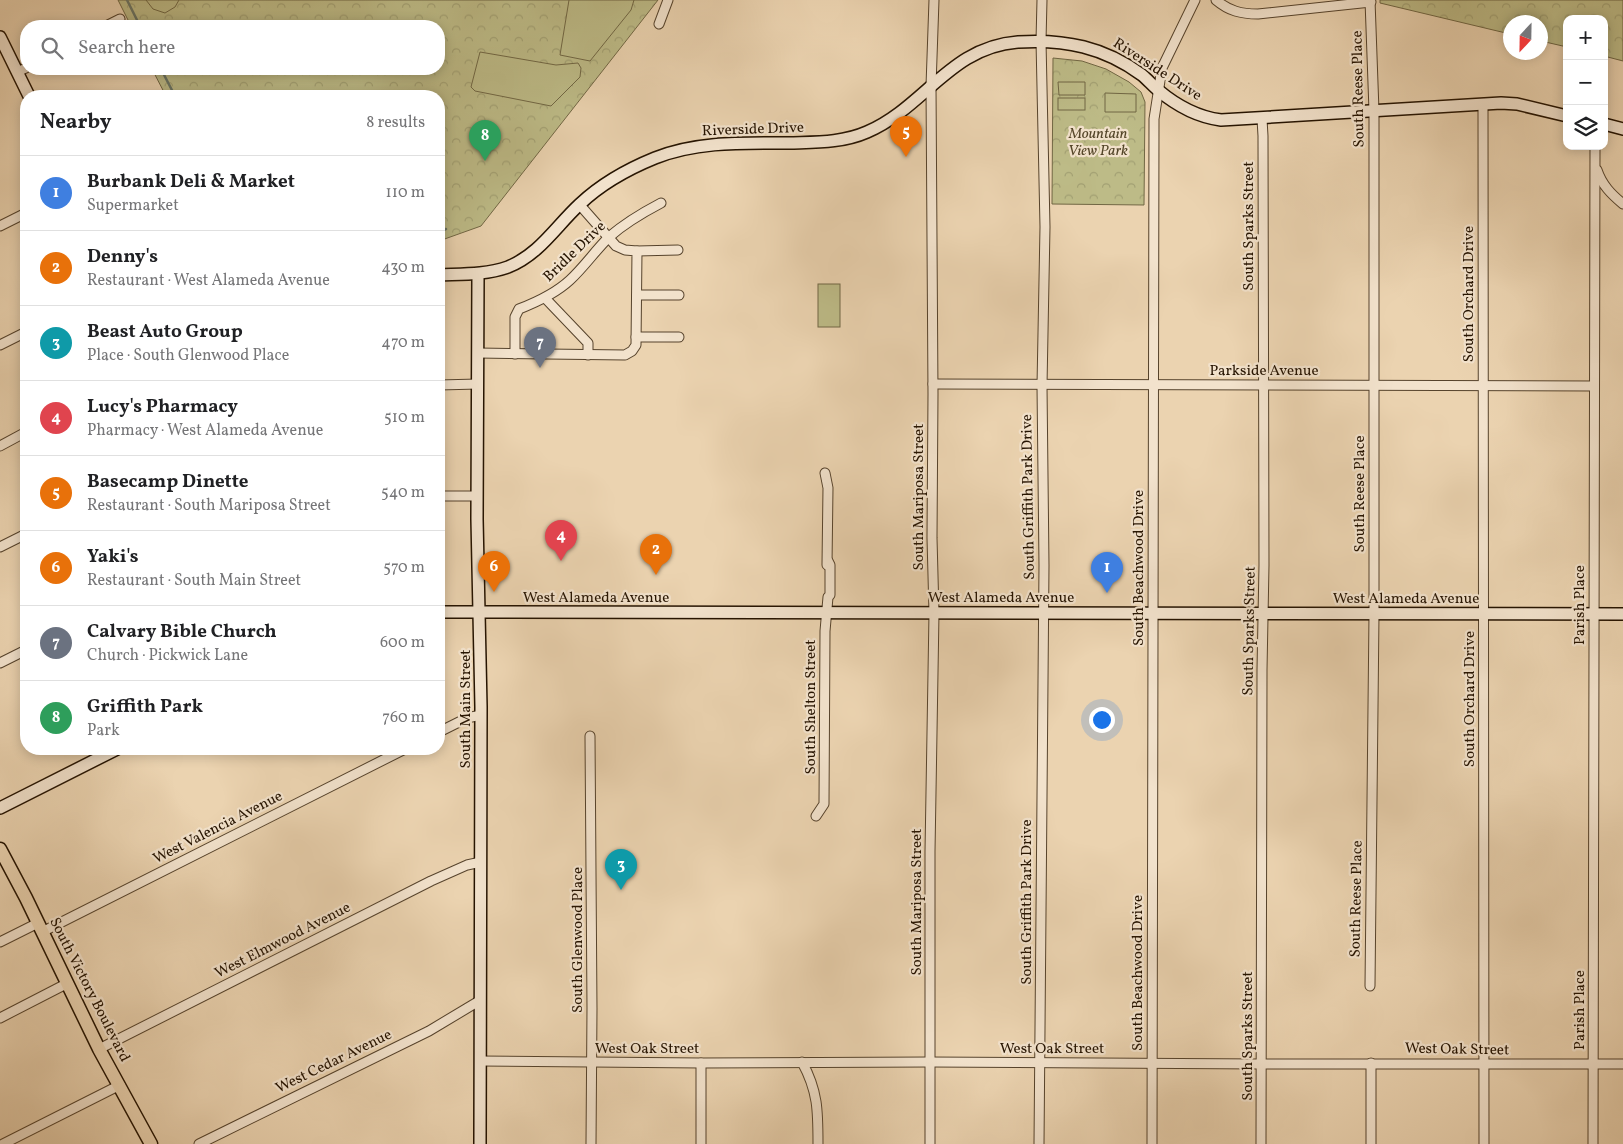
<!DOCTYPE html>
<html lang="en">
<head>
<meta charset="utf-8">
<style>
	body { margin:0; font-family:Vollkorn,serif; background:#f6f6f6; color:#202124 }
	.controls { position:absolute; right:15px; top:15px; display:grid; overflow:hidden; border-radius:10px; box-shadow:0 2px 12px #0003 }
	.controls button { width:45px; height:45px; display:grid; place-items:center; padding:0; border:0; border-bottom:1px solid #e0e0e0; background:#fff; color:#202124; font:25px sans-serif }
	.compass { position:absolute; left:1503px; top:15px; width:45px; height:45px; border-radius:50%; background:#fff; box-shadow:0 2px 12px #0003; rotate:202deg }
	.you { position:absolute; left:1101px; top:719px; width:18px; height:18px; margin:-12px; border:4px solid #fff; border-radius:50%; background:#1a73e8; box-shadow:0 0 0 8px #1a73e833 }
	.badge { display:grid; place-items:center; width:32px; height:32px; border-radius:50%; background:#7c3aed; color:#fff; font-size:16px; font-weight:700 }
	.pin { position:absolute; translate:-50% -41px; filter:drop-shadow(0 1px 2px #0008) }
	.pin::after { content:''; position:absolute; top:26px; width:18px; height:15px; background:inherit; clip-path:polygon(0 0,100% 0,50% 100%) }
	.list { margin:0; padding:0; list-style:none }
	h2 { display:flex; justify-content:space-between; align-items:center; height:65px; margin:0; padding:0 20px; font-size:21px }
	h2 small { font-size:16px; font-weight:400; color:#757577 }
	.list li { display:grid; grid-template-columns:32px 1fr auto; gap:15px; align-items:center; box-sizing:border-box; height:75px; padding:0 20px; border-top:1px solid #e0e0e0 }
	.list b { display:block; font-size:19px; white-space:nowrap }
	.list p { margin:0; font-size:16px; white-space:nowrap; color:#757577 }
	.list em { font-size:16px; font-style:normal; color:#757577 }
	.icon { flex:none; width:28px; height:28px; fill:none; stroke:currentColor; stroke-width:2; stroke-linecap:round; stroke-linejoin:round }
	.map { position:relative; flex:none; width:1623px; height:1144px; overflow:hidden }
	.search { position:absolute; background:#fff; box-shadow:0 2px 12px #0003; left:20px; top:20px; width:425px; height:55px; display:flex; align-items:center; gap:12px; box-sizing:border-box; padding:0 18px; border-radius:20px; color:#757577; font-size:19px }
	.panel { position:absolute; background:#fff; box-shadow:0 2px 12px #0003; left:20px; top:90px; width:425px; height:665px; border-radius:20px }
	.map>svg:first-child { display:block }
	.park { fill:url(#park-crowns); stroke:#716744 }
	.garden { fill:#bdbb87; stroke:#716744 }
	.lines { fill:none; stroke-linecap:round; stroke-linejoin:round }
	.stream { stroke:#6a7667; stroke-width:2.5 }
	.street-casing { stroke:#56432c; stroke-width:11 }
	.secondary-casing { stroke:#251300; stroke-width:14 }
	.primary-casing { stroke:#251300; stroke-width:15 }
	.street { stroke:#f2e2cc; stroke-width:9 }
	.secondary { stroke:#f2e2cc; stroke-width:11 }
	.primary { stroke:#ebd3b0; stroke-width:12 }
	.labels { text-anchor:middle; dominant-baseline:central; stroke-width:4.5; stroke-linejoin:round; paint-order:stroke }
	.street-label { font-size:15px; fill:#251300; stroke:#f2e2cc }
	.park-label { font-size:15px; font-style:italic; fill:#534528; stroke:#f2e2cc }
</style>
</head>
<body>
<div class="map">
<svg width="1623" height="1144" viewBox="0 0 1623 1144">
	<defs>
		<pattern id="park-crowns" width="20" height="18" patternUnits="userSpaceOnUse" patternTransform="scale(1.25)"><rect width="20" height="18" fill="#bdbb87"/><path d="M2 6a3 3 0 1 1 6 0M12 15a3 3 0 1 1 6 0" fill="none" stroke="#a2a073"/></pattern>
	</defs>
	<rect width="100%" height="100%" fill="#ebd3b0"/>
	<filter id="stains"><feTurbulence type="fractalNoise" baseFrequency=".004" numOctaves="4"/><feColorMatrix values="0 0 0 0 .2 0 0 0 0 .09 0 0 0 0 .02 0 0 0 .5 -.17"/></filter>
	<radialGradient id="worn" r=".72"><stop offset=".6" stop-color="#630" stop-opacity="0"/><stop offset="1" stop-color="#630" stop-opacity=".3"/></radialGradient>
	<!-- park -->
	<g class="park">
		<path d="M118,0H658L481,226L439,241V96H166L152,69H439V26H131Z"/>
		<path d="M1380,0H1623V61L1604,56V19H1567V47L1541,41L1540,22H1510V34L1380,3Z"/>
		<path d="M1053,58L1082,61L1106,69L1129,82L1141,92L1145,102L1144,205L1052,204Z"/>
	</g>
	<!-- garden -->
	<g class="garden">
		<path d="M146,0H179L175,7L165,13L153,9Z"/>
		<path d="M569,0H634L631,10L590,61L560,55Z"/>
		<path d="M480,52L556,65L578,63L581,68L580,77L551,106L475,91L471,87Z"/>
		<path d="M1058,82H1085V95H1059Z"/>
		<path d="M1105,93L1136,94V112H1105Z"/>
		<rect x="1058" y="98" width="27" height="12"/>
		<rect x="818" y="284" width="22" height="43"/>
	</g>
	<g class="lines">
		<!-- stream -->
		<g class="stream">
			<path d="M127,0L140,26"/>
			<path d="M161,69L175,96"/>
			<path d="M439,232L446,229"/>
		</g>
		<!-- street casing -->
		<g class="street-casing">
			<g id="street">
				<path d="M1216,0C1229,11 1241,14 1258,14L1371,2"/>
				<path d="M659,24L668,0"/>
				<path d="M106,26L120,19"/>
				<path d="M17,72L26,68"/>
				<path d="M1483,104L1484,1144"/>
				<path d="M1597,170C1602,185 1611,194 1623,204"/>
				<path d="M0,226L26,213"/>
				<path d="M637,251L678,250"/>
				<path d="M637,295H679"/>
				<path d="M545,298L588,343V355"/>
				<path d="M636,337H679"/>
				<path d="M0,345L26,332"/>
				<path d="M478,353L625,355L632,351L636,345L637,251L625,250L616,246L579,204"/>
				<path d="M515,354V317L519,309C537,302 555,294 570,280C584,267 595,251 609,237C625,223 642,213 661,203"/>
				<path d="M933,384L1594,386"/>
				<path d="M439,385L478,384"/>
				<path d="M0,446L26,432"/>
				<path d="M825,473L828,488L827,565"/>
				<path d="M439,496H477"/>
				<path d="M0,547L26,534"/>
				<path d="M0,663L26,650"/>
				<path d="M439,732L467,718L481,715"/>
				<path d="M590,736L592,1008L591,1144"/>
				<path d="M816,816L824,804L825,631L828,597L830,595V565L828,561"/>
				<path d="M42,932L405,749"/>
				<path d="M0,942L38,923"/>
				<path d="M1370,986L1374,614V111L1370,0"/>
				<path d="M0,1018L68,983"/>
				<path d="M99,1049L431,881L467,865L481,862"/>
				<path d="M480,1061L701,1063L930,1062L1261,1064H1623"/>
				<path d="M802,1062C818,1091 818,1111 818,1144"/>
				<path d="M1371,1063V1144"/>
				<path d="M3,1144L120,1085"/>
				<path d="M199,1144L429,1031L479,1001"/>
				<path d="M701,1144V1063"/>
				<path d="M930,1144V852L934,613L932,538L933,394L931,86L934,0"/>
				<path d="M1039,1144L1044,565L1042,386L1045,227L1041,41L1042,0"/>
				<path d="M1152,1144L1154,119L1162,68L1195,0"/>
				<path d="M1261,1144L1262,670L1264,565L1263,136L1262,119"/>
				<path d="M1593,1144L1595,146"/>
			</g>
		</g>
		<!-- secondary casing -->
		<g class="secondary-casing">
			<g id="secondary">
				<path d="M0,37L29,96"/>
				<path d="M1604,124L1623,129"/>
				<path d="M478,274L477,519L481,707L480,1144"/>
				<path d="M439,275C463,274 485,275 508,267C540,254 556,226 580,204C601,184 628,169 655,158C697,141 744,143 789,143C815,142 842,143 867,132C925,107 950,47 1018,42C1065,39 1104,47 1142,75C1148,80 1153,86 1158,90C1177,106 1197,117 1221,120L1501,103L1517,104L1567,116"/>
				<path d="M439,612L1623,614"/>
				<path d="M0,808L117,749"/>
			</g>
		</g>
		<!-- primary casing -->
		<g class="primary-casing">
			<path id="primary" d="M0,849L26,898L99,1049L151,1144"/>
		</g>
		<!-- street -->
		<use href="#street" class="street"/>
		<!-- secondary -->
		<use href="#secondary" class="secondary"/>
		<!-- primary -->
		<use href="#primary" class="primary"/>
	</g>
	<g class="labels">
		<!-- street labels -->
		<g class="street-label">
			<text transform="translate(1157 70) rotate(33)">Riverside Drive</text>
			<text transform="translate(1359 89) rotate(-91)">South Reese Place</text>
			<text transform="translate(753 130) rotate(-2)">Riverside Drive</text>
			<text transform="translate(1249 226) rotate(-90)">South Sparks Street</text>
			<text transform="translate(575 252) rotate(-44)">Bridle Drive</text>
			<text transform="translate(1469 294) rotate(-90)">South Orchard Drive</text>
			<text x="1264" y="371">Parkside Avenue</text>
			<text transform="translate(1360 494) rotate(-90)">South Reese Place</text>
			<text transform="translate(919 497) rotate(-90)">South Mariposa Street</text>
			<text transform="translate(1029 497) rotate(-91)">South Griffith Park Drive</text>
			<text transform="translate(1139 568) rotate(-90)">South Beachwood Drive</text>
			<text x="596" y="598">West Alameda Avenue</text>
			<text x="1001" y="598">West Alameda Avenue</text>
			<text x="1406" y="599">West Alameda Avenue</text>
			<text transform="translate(1580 605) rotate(-90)">Parish Place</text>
			<text transform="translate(1250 631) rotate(-89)">South Sparks Street</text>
			<text transform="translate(1470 699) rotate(-90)">South Orchard Drive</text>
			<text transform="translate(811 707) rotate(-90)">South Shelton Street</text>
			<text transform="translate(466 709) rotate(-90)">South Main Street</text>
			<text transform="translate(218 828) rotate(-27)">West Valencia Avenue</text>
			<text transform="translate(1357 899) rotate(-89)">South Reese Place</text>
			<text transform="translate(917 902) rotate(-90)">South Mariposa Street</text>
			<text transform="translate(1027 902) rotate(-90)">South Griffith Park Drive</text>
			<text transform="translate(578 940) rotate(-90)">South Glenwood Place</text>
			<text transform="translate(283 941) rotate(-27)">West Elmwood Avenue</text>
			<text transform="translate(1138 973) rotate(-90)">South Beachwood Drive</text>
			<text transform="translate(89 990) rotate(63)">South Victory Boulevard</text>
			<text transform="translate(1580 1010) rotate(-90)">Parish Place</text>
			<text transform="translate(1248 1036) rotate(-90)">South Sparks Street</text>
			<text x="647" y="1049">West Oak Street</text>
			<text x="1052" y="1049">West Oak Street</text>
			<text transform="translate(1457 1050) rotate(1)">West Oak Street</text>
			<text transform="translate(334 1062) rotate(-26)">West Cedar Avenue</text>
		</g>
		<!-- park labels -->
		<g class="park-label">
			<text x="1098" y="134">Mountain<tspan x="1098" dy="17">View Park</tspan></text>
		</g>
	</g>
	<rect width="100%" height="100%" filter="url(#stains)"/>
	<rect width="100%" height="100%" fill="url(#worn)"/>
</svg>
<div class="controls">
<button>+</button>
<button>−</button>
<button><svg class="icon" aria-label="layers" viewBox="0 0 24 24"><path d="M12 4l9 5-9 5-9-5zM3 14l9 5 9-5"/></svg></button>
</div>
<svg class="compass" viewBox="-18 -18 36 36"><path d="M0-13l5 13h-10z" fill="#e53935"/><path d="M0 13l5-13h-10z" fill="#757577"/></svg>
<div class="you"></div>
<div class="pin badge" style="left:1107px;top:593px;background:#3f7fe0">1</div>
<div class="pin badge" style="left:656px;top:575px;background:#e8710a">2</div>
<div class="pin badge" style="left:621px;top:890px;background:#0f9aa8">3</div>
<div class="pin badge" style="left:561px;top:561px;background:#e0444e">4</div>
<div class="pin badge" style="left:906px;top:157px;background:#e8710a">5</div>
<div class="pin badge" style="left:494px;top:592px;background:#e8710a">6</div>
<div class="pin badge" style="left:540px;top:368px;background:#6b7280">7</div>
<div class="pin badge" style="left:485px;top:161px;background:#2e9e5b">8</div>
<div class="search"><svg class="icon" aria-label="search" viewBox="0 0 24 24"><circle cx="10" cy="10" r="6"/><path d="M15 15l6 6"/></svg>Search here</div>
<section class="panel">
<h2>Nearby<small>8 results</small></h2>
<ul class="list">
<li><span class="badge" style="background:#3f7fe0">1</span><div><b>Burbank Deli &amp; Market</b><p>Supermarket</p></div><em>110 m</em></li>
<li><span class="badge" style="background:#e8710a">2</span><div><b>Denny's</b><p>Restaurant · West Alameda Avenue</p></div><em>430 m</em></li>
<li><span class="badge" style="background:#0f9aa8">3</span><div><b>Beast Auto Group</b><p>Place · South Glenwood Place</p></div><em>470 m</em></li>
<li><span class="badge" style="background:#e0444e">4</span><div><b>Lucy's Pharmacy</b><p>Pharmacy · West Alameda Avenue</p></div><em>510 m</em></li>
<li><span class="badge" style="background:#e8710a">5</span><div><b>Basecamp Dinette</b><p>Restaurant · South Mariposa Street</p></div><em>540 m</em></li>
<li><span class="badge" style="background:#e8710a">6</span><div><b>Yaki's</b><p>Restaurant · South Main Street</p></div><em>570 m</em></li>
<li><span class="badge" style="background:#6b7280">7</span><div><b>Calvary Bible Church</b><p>Church · Pickwick Lane</p></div><em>600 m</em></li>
<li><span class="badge" style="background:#2e9e5b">8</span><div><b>Griffith Park</b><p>Park</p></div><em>760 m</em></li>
</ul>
</section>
</div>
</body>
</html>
